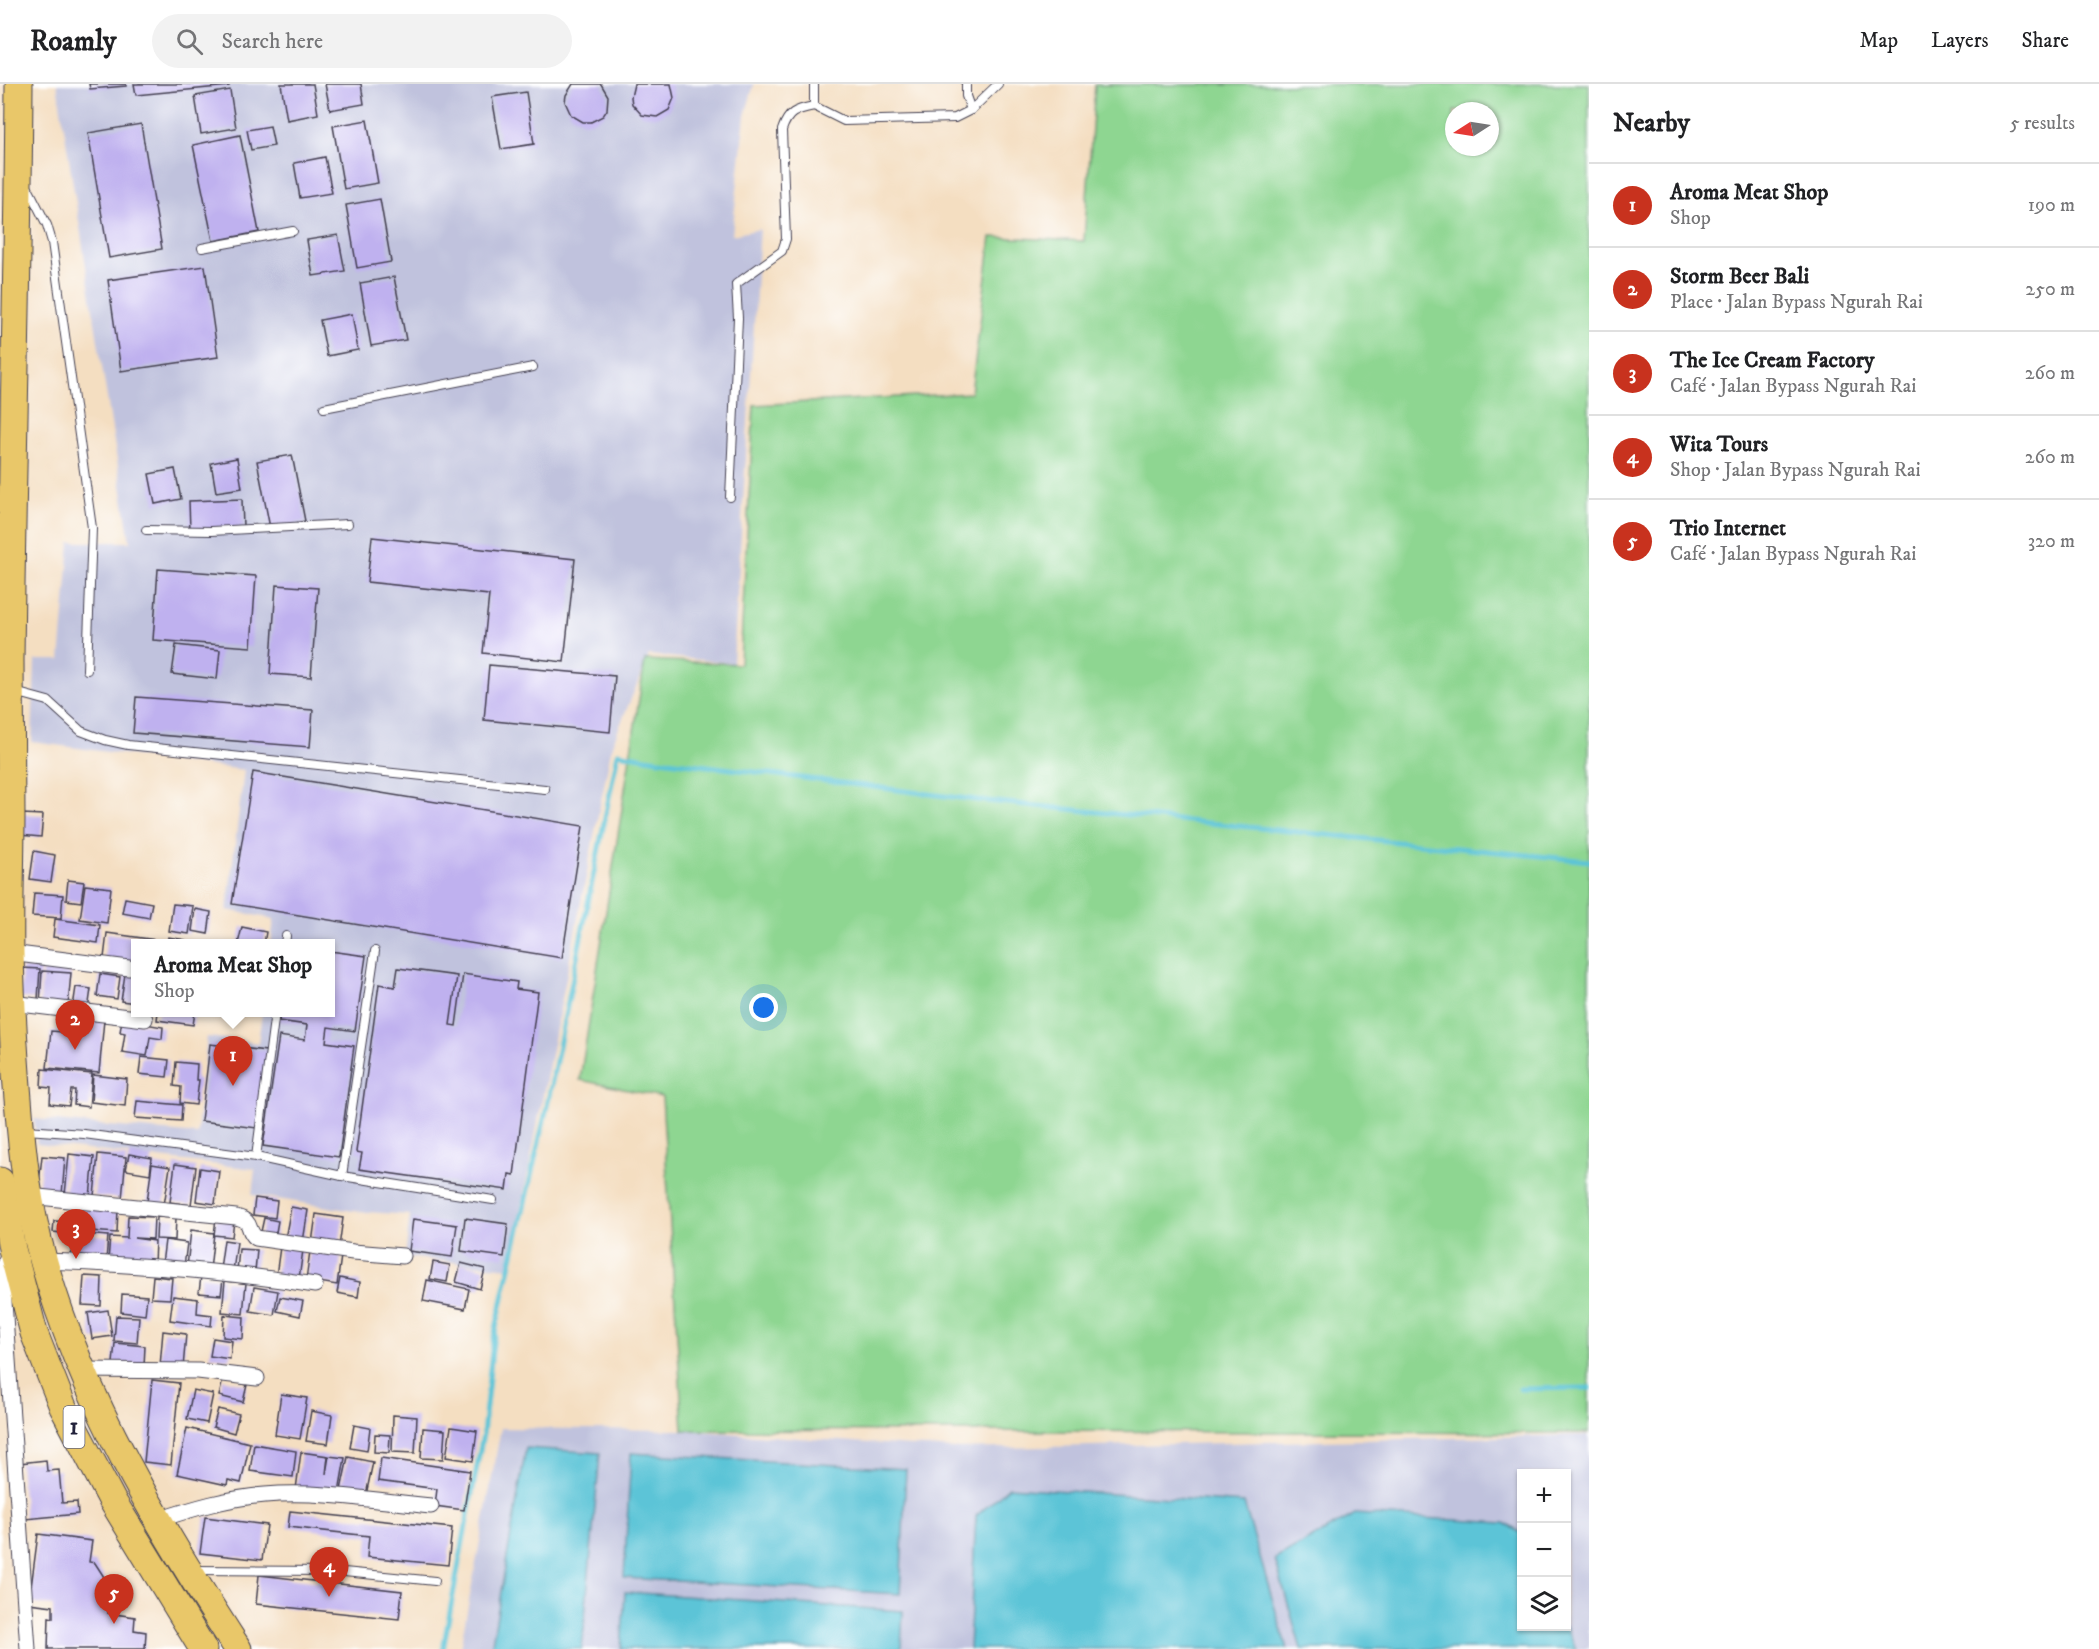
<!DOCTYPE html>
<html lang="en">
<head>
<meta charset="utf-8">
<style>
	body { margin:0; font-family:"IM FELL DW Pica",serif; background:#f2f2f2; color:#202124 }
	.controls { position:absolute; right:18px; bottom:18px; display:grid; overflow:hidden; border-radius:0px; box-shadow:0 2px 4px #0004 }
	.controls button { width:54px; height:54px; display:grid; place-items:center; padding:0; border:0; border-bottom:2px solid #e0e0e0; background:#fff; color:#202124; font:30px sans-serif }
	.compass { position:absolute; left:1445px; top:18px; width:54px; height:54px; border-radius:50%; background:#fff; box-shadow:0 2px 4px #0004; rotate:258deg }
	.you { position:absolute; left:764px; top:924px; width:21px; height:21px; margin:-15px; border:4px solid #fff; border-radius:50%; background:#1a73e8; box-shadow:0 0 0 9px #1a73e833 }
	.badge { display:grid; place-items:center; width:39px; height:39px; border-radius:50%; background:#c8321e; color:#fff; font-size:20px; font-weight:700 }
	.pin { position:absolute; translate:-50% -50px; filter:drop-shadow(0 2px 3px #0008) }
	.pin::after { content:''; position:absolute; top:32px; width:21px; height:18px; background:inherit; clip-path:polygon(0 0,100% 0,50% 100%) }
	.popup { position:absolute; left:131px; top:855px; width:204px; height:78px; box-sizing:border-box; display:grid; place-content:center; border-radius:0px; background:#fff; filter:drop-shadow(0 2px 4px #0005); font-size:20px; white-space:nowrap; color:#757577 }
	.popup b { font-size:22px; color:#202124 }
	.popup::after { content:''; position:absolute; left:50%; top:100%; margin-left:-12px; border:12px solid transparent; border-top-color:#fff }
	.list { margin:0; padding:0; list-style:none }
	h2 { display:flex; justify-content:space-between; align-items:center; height:78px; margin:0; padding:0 24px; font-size:26px }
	h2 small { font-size:20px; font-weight:400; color:#757577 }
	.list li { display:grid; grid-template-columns:39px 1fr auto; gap:18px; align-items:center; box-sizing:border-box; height:84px; padding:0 24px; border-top:2px solid #e0e0e0 }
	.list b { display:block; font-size:22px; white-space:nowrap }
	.list p { margin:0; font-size:20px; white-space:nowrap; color:#757577 }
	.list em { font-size:20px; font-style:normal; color:#757577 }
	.icon { flex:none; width:33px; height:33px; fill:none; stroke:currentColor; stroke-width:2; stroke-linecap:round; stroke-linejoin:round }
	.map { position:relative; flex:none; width:1589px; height:1565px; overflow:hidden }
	header { display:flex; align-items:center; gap:36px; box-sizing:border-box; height:84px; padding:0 30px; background:#fff; border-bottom:2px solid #e0e0e0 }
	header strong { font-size:28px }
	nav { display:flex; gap:33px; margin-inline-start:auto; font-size:21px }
	.search { width:420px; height:54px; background:#f2f2f2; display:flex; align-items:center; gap:15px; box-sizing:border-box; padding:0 21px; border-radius:33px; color:#757577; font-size:22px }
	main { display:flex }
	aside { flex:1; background:#fff }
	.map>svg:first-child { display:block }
	.industrial { fill:#c0c2dd; fill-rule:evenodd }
	.green { fill:#8ed691; stroke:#587c66; stroke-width:1.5; fill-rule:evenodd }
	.water { fill:#5bc4d7; stroke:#3e7389; stroke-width:1.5 }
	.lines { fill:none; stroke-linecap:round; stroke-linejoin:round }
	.stream { stroke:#5bc4d7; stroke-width:5 }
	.building { fill:#bfb1ef }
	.lane-casing { stroke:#423e4f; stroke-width:10 }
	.street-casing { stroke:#423e4f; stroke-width:17 }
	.highway-casing { stroke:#423e4f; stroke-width:29 }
	.lane { stroke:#fff; stroke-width:8 }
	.street { stroke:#fff; stroke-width:15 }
	.highway { stroke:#e9c769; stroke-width:27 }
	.labels { text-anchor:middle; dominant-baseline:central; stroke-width:6; stroke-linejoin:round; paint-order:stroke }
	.shield { fill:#fff; stroke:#646476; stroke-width:1.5 }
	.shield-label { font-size:24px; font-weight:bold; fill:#22223b }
</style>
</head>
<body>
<header>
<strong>Roamly</strong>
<div class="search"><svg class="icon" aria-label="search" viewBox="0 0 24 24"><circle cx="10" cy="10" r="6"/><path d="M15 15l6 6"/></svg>Search here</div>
<nav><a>Map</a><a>Layers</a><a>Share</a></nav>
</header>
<main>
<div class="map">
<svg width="1589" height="1565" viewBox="0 0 1589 1565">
	<rect width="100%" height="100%" fill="#fff"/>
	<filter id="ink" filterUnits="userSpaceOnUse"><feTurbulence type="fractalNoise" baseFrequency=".0167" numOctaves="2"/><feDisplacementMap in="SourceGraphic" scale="12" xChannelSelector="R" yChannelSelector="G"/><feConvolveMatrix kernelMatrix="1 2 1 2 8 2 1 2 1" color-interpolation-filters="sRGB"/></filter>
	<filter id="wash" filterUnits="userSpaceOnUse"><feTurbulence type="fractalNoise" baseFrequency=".008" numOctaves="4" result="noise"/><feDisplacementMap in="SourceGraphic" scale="24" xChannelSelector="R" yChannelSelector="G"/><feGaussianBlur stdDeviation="1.35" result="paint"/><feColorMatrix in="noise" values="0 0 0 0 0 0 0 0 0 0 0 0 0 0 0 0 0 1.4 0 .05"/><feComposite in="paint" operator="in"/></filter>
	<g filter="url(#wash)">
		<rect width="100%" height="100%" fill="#f4dec1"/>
		<!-- industrial -->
		<g class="industrial">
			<path d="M57,0H754L745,32L732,151L760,145L733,579L649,571L612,661L509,1184L405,1173L410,1131L353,1127L252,1111L255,1085L37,1060L34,1035L197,1050L207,953L258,959L262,929L330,928V860L271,859L274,835L227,826L244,686L32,658L35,576H60L70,458H130Z"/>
			<path d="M501,1344L683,1346L954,1365L1589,1351V1565H460ZM1522,1390H1566V1542H1522Z"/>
		</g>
		<!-- green -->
		<path class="green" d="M1589,0V1349L683,1346L662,1013L580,996L645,576L740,580L754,321L971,309L991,153L1084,157L1095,1ZM1454,27H1490V63H1454Z"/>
		<!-- water -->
		<g class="water">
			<path d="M526,1364L600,1369L582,1565H491Z"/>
			<path d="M631,1369L906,1385L900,1510L624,1494Z"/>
			<path d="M1009,1403L1244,1419L1287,1565H969L976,1432Z"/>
			<path d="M1355,1430L1504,1439L1521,1449L1522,1542L1566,1543L1576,1565H1301L1275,1475Z"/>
			<path d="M625,1508L903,1527L901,1565H621Z"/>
		</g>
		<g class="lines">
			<!-- stream -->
			<g class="stream">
				<path d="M1520,1305L1589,1304"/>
				<path d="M443,1565L483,1350L493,1257L546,1027L618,669L652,675L977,716L1589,777"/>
			</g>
		</g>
		<g id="blocks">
			<!-- building -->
			<g class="building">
				<path d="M89,0H126V2L90,5Z"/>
				<path d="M134,0H229V2L136,11Z"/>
				<path d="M281,0H313L318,30L287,36Z"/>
				<path d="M325,0H361L364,20L330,26Z"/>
				<path d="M573,0H601L608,12L607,26L603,32L591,38H583L571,31L565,18L566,11Z"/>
				<path d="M634,0H671L674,14L669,26L657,33L642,31L632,20L631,13Z"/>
				<path d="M230,6L236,44L201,50L195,12Z"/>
				<path d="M526,8L534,60L501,65L492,13Z"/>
				<path d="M367,36L378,99L344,105L333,42Z"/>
				<path d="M141,40L162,165L109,174L88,49Z"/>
				<path d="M270,42L274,62L251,66L247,46Z"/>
				<path d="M240,51L259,148L213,157L193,61Z"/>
				<path d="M325,73L332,109L300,114L294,79Z"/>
				<path d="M380,115L391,178L357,184L346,121Z"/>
				<path d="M338,151L345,187L313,192L307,156Z"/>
				<path d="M205,182L218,273L121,287L108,196Z"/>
				<path d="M394,193L406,256L371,262L360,199Z"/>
				<path d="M352,230L358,266L327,272L320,236Z"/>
				<path d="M292,371L305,437L270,444L257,377Z"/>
				<path d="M237,374L242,404L216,408L211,379Z"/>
				<path d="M175,385L181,415L155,420L149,390Z"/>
				<path d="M242,415L243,443L190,446L189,417Z"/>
				<path d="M372,453L575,475L564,578L483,569L489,511L367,498Z"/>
				<path d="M158,485L256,492L251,563L153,556Z"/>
				<path d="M276,501L318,504L311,593L270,590Z"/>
				<path d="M176,561L220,566L217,595L172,590Z"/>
				<path d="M489,581L615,592L610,648L484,636Z"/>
				<path d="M136,613L313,626L310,663L133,649Z"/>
				<path d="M253,688L583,742L562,874L232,820Z"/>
				<path d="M22,730L43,731L41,753L20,751Z"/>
				<path d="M34,767L55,771L51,798L30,795Z"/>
				<path d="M68,796L84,798L81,818L66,816Z"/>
				<path d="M85,801L111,804L107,839L80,835Z"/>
				<path d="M34,809L63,811L61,834L32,832Z"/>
				<path d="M125,814L152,819L149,834L122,829Z"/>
				<path d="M173,820L193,822L189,850L169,847Z"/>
				<path d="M195,825L211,828L208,850L192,847Z"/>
				<path d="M55,835L100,841L98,859L53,853Z"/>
				<path d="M242,843L266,848L264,860H238Z"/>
				<path d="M107,849L163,857V860H136V879L104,874Z"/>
				<path d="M168,853L185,856V860H167Z"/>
				<path d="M330,867L366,872L355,947L328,943L326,958L354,962L339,1073L263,1062L279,952L305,956L307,941L279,937L280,928H330Z"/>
				<path d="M22,884L40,885L38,915L20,914Z"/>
				<path d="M398,884L457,892L450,941L456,942L463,890L517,898L516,905L538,908L514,1091L509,1090L507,1106L359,1085L362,1069L356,1068L379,900L395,903Z"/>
				<path d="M42,887L71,889L68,922L40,920Z"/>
				<path d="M100,890L120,893L117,915L97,912Z"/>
				<path d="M125,890L136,891V919L121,917Z"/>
				<path d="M76,903L91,905L88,926L73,923Z"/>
				<path d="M158,928H195L193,941L157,936Z"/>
				<path d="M64,932L104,936L99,989L47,984L51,947L63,948Z"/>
				<path d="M122,936L163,943L162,955L150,953L147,972L122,968L125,949L120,948Z"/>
				<path d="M210,960L266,967L257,1044L201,1037Z"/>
				<path d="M141,973L169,976L167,993L139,990Z"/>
				<path d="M176,978L197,980L196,996H199L196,1021L180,1019L181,1003L174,1002Z"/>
				<path d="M42,985L92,990L89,1023L74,1021L75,1006H71L69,1022L50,1020L51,1004L41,1003Z"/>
				<path d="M93,991L127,995L125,1022L91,1018Z"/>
				<path d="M137,1017L182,1021L181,1037L135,1034Z"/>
				<path d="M69,1070L94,1073L90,1113L65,1111Z"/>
				<path d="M98,1070L126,1073L122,1115L94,1112Z"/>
				<path d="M129,1070L152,1074L150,1090L126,1086Z"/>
				<path d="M42,1072L65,1074L62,1111L38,1109Z"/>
				<path d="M152,1080L170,1083L164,1121L147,1118Z"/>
				<path d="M175,1080L196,1083L191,1121L170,1118Z"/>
				<path d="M200,1084L219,1087L215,1120L196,1117Z"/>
				<path d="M255,1114L277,1117L275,1134L253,1131Z"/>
				<path d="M77,1122L118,1124L117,1149L76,1146Z"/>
				<path d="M291,1123L308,1126L303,1158L285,1155Z"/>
				<path d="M316,1130L343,1134L339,1163L312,1159Z"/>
				<path d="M128,1132L154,1133L153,1155L134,1154L155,1157L154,1180L108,1177L110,1153L127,1154Z"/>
				<path d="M157,1133L176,1134L175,1156L156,1155Z"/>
				<path d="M264,1134L278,1137L275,1154L260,1152Z"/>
				<path d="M465,1134L508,1140L504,1173L461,1167Z"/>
				<path d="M216,1135L234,1137L232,1153L214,1151Z"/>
				<path d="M413,1135L457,1141L452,1173L409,1167Z"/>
				<path d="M54,1137L73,1138L72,1150L53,1148Z"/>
				<path d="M191,1146L214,1149L210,1186L187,1183Z"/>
				<path d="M73,1149L108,1152L106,1176L71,1173Z"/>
				<path d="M165,1156L187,1159L184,1183L162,1180Z"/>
				<path d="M224,1156L237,1158L233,1187L220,1185Z"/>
				<path d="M280,1163L303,1166L299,1195L276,1192Z"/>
				<path d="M239,1165L257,1166L255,1188L237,1187Z"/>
				<path d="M310,1167L341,1172L337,1201L306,1196Z"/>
				<path d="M433,1178L450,1181L447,1198L430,1195Z"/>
				<path d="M461,1179L485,1185L480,1205L456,1198Z"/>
				<path d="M84,1192L102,1193L101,1222L82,1221Z"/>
				<path d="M153,1192L172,1194L170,1215L151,1214Z"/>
				<path d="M201,1192L223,1195L221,1211L199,1209Z"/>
				<path d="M340,1194L360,1198L358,1213L337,1209Z"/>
				<path d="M427,1196L469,1205L465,1225L423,1217Z"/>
				<path d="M225,1197L246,1199L243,1230L222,1228Z"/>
				<path d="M254,1203L278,1207L274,1231L250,1227Z"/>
				<path d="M122,1210L147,1212L145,1231L121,1228Z"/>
				<path d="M173,1212L198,1215L197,1229L212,1231L211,1242L170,1236Z"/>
				<path d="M280,1213L303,1217L300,1232L277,1227Z"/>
				<path d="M108,1226L112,1252L92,1255L88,1229Z"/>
				<path d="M224,1231L244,1233L243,1255L223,1253Z"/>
				<path d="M116,1232L139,1233L137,1259L114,1257Z"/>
				<path d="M163,1247L186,1250L183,1284L160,1282Z"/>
				<path d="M213,1254L232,1257L230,1275L210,1272Z"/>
				<path d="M115,1259L145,1262L144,1282L113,1279Z"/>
				<path d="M223,1295L247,1301L243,1318L219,1312Z"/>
				<path d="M152,1296L179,1299L171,1381L144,1378Z"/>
				<path d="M193,1306L213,1310L207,1339L187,1335Z"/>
				<path d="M281,1310L307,1314L300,1355L275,1351Z"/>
				<path d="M218,1325L239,1330L234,1349L213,1343Z"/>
				<path d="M311,1327L332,1331L328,1360L306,1357Z"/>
				<path d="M393,1331L417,1333L415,1369L392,1368Z"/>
				<path d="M354,1341L370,1344L367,1367L350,1364Z"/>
				<path d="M451,1343L477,1347L473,1377L446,1373Z"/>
				<path d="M187,1344L250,1359L241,1399L228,1396L227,1401L177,1390Z"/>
				<path d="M423,1344L445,1346L443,1375L421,1374Z"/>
				<path d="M375,1350L390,1351L389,1369L374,1368Z"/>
				<path d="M254,1360L296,1367L293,1393L250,1387Z"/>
				<path d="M301,1368L328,1372L326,1390L329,1372L345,1374L339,1408L296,1405Z"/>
				<path d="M348,1373L373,1378L366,1411L341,1406Z"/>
				<path d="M381,1374L470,1387L464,1426L435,1422L437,1405L378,1397Z"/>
				<path d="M46,1376L47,1387L59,1386L62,1419L77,1418L78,1430L25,1435L20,1379Z"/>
				<path d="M290,1427L452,1444L448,1481L367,1473L369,1452L288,1443Z"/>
				<path d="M205,1433L267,1441L262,1476L200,1469Z"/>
				<path d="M38,1450L92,1457L89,1478L95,1479L104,1493L103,1501L112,1502L108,1529L135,1533L134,1546L146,1548L145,1565H48L49,1533L53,1534V1522L29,1519Z"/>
				<path d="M259,1491L402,1507L399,1535L256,1520Z"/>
			</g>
		</g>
	</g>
	<g filter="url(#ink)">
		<use href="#blocks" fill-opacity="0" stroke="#423e4f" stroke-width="1.5"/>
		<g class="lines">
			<!-- lane casing -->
			<g class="lane-casing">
				<g id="lane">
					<path d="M814,0V22L844,37L955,34L971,26L998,0"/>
					<path d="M966,0V12L971,26"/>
					<path d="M28,104L47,141L52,158L92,444L87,586"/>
					<path d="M202,164L293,147"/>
					<path d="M324,324L533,283"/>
					<path d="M730,413L738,234L736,200L782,167L786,155L782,46C788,28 795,26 814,22"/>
					<path d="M146,446L211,447L348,440"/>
					<path d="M15,608L48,617L81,647L105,656L128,661L545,705"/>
					<path d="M285,860L286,852"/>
					<path d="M26,1046L84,1050L256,1073L342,1092L493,1116"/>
					<path d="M256,1073L275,928"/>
					<path d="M342,1092L375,867"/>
					<path d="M194,1486L334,1487L435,1497"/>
				</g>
			</g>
			<!-- street casing -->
			<g class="street-casing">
				<g id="street">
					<path d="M10,869L129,884"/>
					<path d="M12,919L145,935"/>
					<path d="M29,1112L236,1133C255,1138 245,1145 256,1154L353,1168L403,1172"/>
					<path d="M10,1168L4,1180L3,1203L28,1565"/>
					<path d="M43,1177C134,1180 225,1187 315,1201"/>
					<path d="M82,1286L198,1287L257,1294"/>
					<path d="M158,1436C194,1424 228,1414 265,1411C319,1406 378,1417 431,1422"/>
				</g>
			</g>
			<!-- highway casing -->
			<g class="highway-casing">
				<g id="highway">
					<path d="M19,0C18,192 12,384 10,576C10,628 11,679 11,731C11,777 9,823 10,869C11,917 14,966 18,1015C22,1069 28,1122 43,1175C82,1316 159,1443 238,1565"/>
					<path d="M0,1097L12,1165L34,1249L63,1323L112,1416L203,1565"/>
				</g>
			</g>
			<!-- lane -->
			<use href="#lane" class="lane"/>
			<!-- street -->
			<use href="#street" class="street"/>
			<!-- highway -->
			<use href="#highway" class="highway"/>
		</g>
	</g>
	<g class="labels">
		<!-- shield labels -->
		<rect class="shield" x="63.5" y="1322" width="21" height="42" rx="4.5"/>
		<g class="shield-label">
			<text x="74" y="1343">1</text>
		</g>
	</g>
</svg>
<div class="controls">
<button>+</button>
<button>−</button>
<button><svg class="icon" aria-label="layers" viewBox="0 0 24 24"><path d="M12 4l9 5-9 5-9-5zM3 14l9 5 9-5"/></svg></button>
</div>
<svg class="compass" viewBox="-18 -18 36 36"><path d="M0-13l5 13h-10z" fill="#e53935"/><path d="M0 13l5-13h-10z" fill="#757577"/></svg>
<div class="you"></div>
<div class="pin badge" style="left:233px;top:1002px">1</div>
<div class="popup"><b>Aroma Meat Shop</b>Shop</div>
<div class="pin badge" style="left:75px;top:966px">2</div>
<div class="pin badge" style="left:76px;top:1175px">3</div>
<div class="pin badge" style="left:329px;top:1513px">4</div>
<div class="pin badge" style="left:114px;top:1540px">5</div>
</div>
<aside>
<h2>Nearby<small>5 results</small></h2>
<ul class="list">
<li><span class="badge">1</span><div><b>Aroma Meat Shop</b><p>Shop</p></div><em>190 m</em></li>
<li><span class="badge">2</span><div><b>Storm Beer Bali</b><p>Place · Jalan Bypass Ngurah Rai</p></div><em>250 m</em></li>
<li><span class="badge">3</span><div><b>The Ice Cream Factory</b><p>Café · Jalan Bypass Ngurah Rai</p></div><em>260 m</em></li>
<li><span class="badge">4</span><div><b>Wita Tours</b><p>Shop · Jalan Bypass Ngurah Rai</p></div><em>260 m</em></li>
<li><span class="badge">5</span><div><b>Trio Internet</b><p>Café · Jalan Bypass Ngurah Rai</p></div><em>320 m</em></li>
</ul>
</aside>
</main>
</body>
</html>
